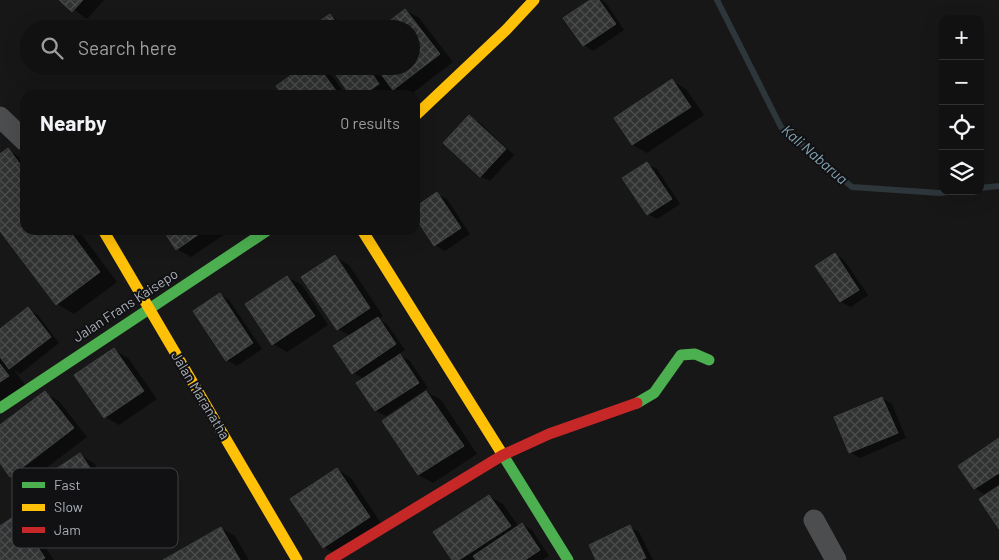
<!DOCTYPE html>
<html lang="en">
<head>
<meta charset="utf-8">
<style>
	body { margin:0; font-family:Barlow,sans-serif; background:#1a1a1a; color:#f1f3f6 }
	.controls { position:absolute; right:15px; top:15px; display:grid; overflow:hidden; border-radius:10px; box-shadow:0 5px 20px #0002 }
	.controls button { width:45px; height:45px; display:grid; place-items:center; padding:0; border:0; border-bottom:1px solid #303131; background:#111; color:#f1f3f6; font:25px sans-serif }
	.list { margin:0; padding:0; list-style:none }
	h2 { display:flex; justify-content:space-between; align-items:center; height:65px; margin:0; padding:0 20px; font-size:21px }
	h2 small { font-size:16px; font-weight:400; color:#9c9d9f }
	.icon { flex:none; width:28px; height:28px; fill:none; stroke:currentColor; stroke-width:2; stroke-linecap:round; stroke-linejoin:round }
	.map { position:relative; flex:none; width:999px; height:560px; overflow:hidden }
	.search { position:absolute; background:#111; box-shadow:0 5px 20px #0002; left:20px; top:20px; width:400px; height:55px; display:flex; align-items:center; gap:12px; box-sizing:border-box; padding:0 18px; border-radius:28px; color:#9c9d9f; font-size:19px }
	.panel { position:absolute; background:#111; box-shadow:0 5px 20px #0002; left:20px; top:90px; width:400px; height:145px; border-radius:15px }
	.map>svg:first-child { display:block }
	.shadow { fill:#0007 }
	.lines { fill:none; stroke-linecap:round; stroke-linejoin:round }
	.stream { stroke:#2d363a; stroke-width:6 }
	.building { fill:url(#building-cross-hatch); stroke:#3f4243 }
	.street { stroke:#4b4d4f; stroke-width:21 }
	.fast { stroke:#4caf50; stroke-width:11 }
	.slow { stroke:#ffc107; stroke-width:11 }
	.jam { stroke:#c62828; stroke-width:11 }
	.labels { text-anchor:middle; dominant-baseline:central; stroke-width:4; stroke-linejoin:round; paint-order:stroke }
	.street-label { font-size:14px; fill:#a9b0b7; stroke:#111113 }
	.water-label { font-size:15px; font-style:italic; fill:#82a2b0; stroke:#111113 }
	.key { fill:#111113; stroke:#3f4144; stroke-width:1 }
	.key-label { font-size:14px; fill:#a9b0b7 }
</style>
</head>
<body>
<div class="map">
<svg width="999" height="560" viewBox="0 0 999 560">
	<defs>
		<pattern id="building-cross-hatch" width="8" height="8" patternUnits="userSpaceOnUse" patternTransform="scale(1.25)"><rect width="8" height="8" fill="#313232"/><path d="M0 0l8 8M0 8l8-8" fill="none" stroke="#4c4d4d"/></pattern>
	</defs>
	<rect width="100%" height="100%" fill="#171717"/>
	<!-- shadow -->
	<g class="shadow">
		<path d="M61,0H104L87,19Z"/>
		<path d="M593,0H601L606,3L624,30L593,51L584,45Z"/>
		<path d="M405,10L419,18L453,62L410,95H405L394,89L385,77L383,78L393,92L388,95H351L331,66H411V29Z"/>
		<path d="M330,15L344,24L348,29H311Z"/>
		<path d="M306,66H323L327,69L346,95H284Z"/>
		<path d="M672,81L686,89L704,115L647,153L633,145L615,119Z"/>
		<path d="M469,117L479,122L514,155L490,181L480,176Z"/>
		<path d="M8,150L25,160V230H78L117,282L74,314L57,304L0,229V156Z"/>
		<path d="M647,164L657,169L680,204L657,219L648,214Z"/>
		<path d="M437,194L447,199L470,234L445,251L435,245L415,215V209Z"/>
		<path d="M164,230H231L191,257L177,249Z"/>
		<path d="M835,254L844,260L868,295L851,307L841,302L817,266Z"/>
		<path d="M335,257L349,265L383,316L379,319L387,324L405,350L398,354L410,361L428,388L386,416L376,411L358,384L364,379L353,373L351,336L338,329Z"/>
		<path d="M287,277L302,285L328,325L287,352L273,344Z"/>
		<path d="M220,294L229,300L262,349L237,366L227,360Z"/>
		<path d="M28,309L37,314L59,343L20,374L14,370L26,386L0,404V330Z"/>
		<path d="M114,350L128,358L157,399L119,425L105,417Z"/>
		<path d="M427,392L441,400L477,454L433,483L419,475L383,421Z"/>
		<path d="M45,393L59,401L87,437L25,484L11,476L0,461V427Z"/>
		<path d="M882,398L892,404L906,438L860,458L850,452Z"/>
		<path d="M999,440V484L984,494L975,488Z"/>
		<path d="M80,455L94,463L123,507L60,548L46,540Z"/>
		<path d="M337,469L351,478L383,526L338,556L324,547L292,499Z"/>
		<path d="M489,496L503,504L519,527L522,524L532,530L549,556L543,560H454Z"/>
		<path d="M16,517L30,525L54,560H0V527Z"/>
		<path d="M630,527L639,532L653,560H597Z"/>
		<path d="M221,528L235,536L249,560H166Z"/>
	</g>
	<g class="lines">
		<!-- stream -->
		<g class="stream">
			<path d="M717,0L781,127L852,187L940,193L957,191"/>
			<path d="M980,188L999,186"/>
		</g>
	</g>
	<!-- building -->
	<g class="building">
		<path d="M59,0H83L72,12Z"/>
		<path d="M590,0H599L616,24L583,46L563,18Z"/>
		<path d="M405,9L440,54L393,90L375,66H411V29H379Z"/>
		<path d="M330,14L341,29H308Z"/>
		<path d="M304,66H318L339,95H283L276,86Z"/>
		<path d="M330,66H367L379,84L363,95H350Z"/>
		<path d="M672,79L691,107L632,145L614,118Z"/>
		<path d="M469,115L506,149L480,177L443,143Z"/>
		<path d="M8,148L25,171V230H69L100,272L56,305L0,231V154Z"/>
		<path d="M647,162L672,199L647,215L622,178Z"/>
		<path d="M437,192L461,228L434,246L415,217V207Z"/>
		<path d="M163,230H205L176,250Z"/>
		<path d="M835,253L859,290L840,302L815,266Z"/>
		<path d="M335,255L370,308L337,330L301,277Z"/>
		<path d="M287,276L315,316L272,345L245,304Z"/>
		<path d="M220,293L253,343L226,361L193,311Z"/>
		<path d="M28,307L51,337L9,369L0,357V329Z"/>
		<path d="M378,317L396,344L352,374L333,346Z"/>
		<path d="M114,348L144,391L104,418L74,375Z"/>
		<path d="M400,354L419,383L375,411L356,383Z"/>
		<path d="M0,364L9,376L0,382Z"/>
		<path d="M45,391L74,428L10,477L0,463V425Z"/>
		<path d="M426,391L464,446L418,475L382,421Z"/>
		<path d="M882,397L898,433L849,453L834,417Z"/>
		<path d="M999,438V473L974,489L958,466Z"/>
		<path d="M80,453L110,498L45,541L15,496Z"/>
		<path d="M337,468L370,517L323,548L290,499Z"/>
		<path d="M999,486V529L979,499Z"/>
		<path d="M489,495L511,526L459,560H452L433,532Z"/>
		<path d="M16,515L45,558L42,560H0V526Z"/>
		<path d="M522,523L540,550L525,560H476L473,556Z"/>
		<path d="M630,525L646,558L641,560H596L589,545Z"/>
		<path d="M221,527L240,560H163Z"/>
	</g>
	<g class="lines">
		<!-- street -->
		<g class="street">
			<path d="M0,117L25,141"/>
			<path d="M814,520L836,560"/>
		</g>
		<!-- fast -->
		<g class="fast">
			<path d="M637,403L654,393L681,355L695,354L709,360"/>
			<path d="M0,408L268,230"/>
			<path d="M501,452L568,560"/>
		</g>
		<!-- slow -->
		<g class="slow">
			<path d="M415,116L506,30L534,0"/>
			<path d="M103,230L297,560"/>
			<path d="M362,230L501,452"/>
		</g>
		<!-- jam -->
		<path class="jam" d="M330,560L503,455L549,434L637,403"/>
	</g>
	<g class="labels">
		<!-- street labels -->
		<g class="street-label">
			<text transform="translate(125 305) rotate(-33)">Jalan Frans Kaisepo</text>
			<text transform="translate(201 395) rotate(59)">Jalan Maranatha</text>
		</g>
		<!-- water labels -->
		<g class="water-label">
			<text transform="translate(815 154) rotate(41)">Kali Nabarua</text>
		</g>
	</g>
	<!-- legend -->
	<rect x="12" y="468" width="166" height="80" rx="8" class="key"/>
	<rect x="22" y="482" width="23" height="6" fill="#4caf50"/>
	<rect x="22" y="504" width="23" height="7" fill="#ffc107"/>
	<rect x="22" y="527" width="23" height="6" fill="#c62828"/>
	<g class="key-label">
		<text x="54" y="490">Fast</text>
		<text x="54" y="512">Slow</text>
		<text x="54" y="535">Jam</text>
	</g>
</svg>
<div class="controls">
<button>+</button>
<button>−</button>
<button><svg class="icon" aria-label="locate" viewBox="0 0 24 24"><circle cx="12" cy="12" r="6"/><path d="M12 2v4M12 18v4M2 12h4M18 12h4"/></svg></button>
<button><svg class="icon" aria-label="layers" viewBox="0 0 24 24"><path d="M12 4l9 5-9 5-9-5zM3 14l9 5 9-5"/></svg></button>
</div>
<div class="search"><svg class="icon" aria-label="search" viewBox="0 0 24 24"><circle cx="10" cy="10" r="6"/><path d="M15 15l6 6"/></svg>Search here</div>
<section class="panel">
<h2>Nearby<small>0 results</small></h2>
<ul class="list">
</ul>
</section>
</div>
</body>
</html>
